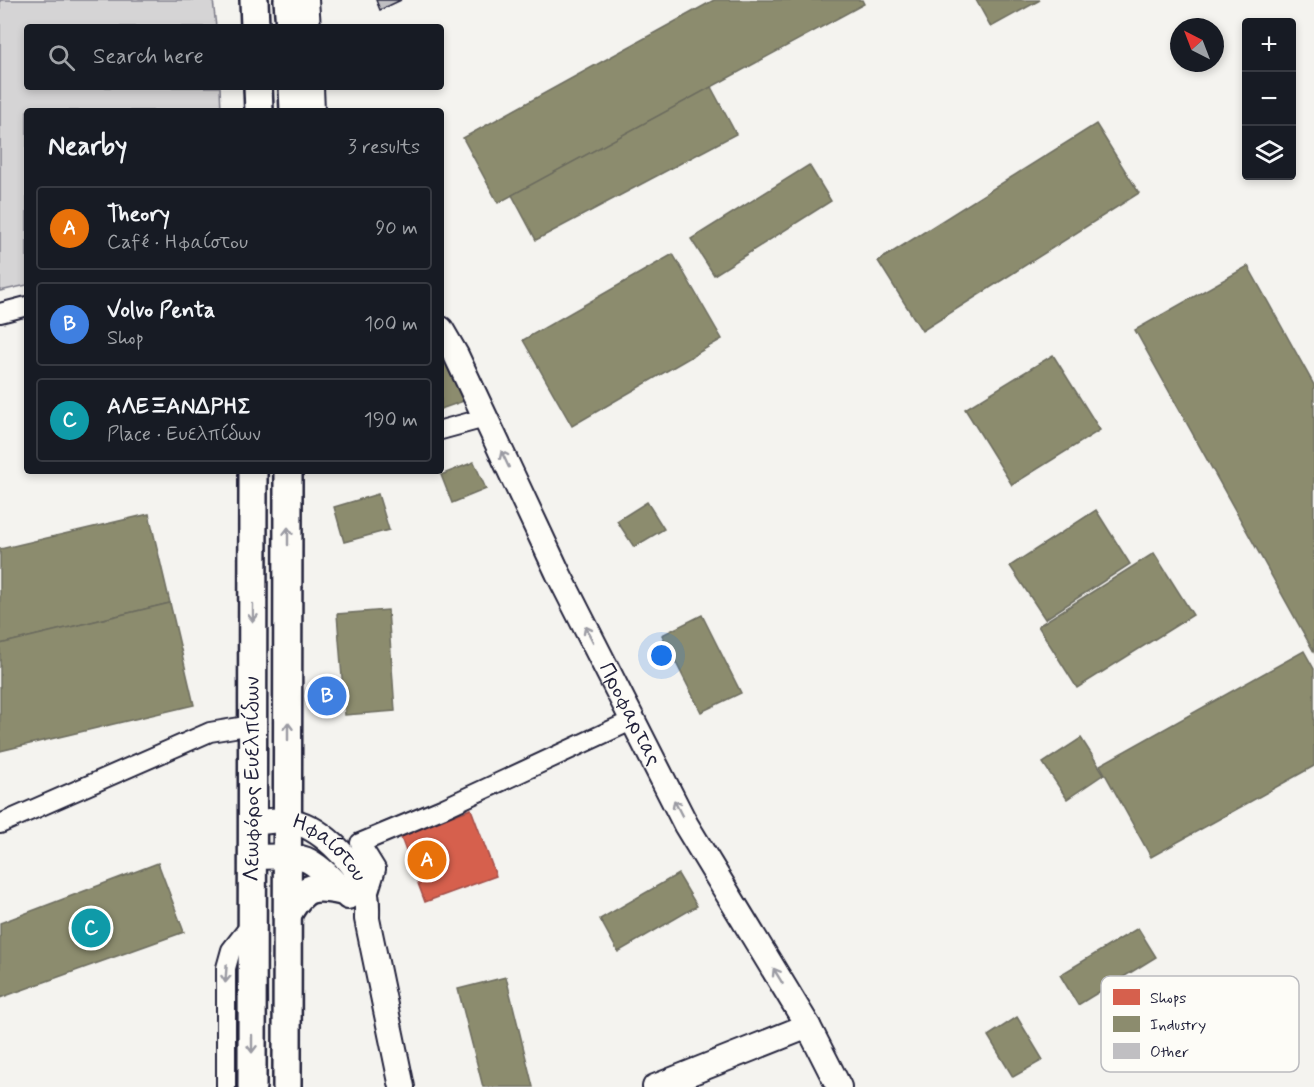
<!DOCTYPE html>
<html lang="en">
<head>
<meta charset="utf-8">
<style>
	body { margin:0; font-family:Mynerve,sans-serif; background:#20242c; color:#f1f3f6 }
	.controls { position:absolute; right:18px; top:18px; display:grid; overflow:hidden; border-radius:6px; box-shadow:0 3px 9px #0003 }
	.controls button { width:54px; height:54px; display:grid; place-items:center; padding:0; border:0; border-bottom:2px solid #363941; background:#171b24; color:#f1f3f6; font:30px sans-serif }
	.compass { position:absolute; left:1170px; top:18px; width:54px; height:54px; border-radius:50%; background:#171b24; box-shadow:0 3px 9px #0003; rotate:318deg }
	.you { position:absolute; left:662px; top:656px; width:21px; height:21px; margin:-15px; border:4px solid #fff; border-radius:50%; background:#1a73e8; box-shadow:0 0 0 9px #1a73e833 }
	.badge { display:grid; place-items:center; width:39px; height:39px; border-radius:50%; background:#ea580c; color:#fff; font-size:20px; font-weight:700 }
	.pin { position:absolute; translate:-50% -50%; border:3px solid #fff; box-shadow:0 2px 6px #0006 }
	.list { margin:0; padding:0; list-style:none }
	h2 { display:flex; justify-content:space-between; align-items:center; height:78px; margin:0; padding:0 24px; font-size:26px }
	h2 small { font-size:20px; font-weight:400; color:#9ea1a6 }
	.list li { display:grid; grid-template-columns:39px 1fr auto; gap:18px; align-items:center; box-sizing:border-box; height:84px; margin:0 12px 12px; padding:0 12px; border:2px solid #363941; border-radius:6px }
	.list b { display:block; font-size:22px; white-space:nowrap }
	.list p { margin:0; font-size:20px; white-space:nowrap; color:#9ea1a6 }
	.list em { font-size:20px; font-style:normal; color:#9ea1a6 }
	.icon { flex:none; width:33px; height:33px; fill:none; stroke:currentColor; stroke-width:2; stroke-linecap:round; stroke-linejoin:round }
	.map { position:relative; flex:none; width:1314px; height:1087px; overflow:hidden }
	.search { position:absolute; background:#171b24; box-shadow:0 3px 9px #0003; left:24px; top:24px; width:420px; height:66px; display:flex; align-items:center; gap:15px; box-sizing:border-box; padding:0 21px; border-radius:6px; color:#9ea1a6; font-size:22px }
	.panel { position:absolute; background:#171b24; box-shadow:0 3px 9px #0003; left:24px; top:108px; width:420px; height:366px; border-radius:6px }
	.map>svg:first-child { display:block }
	.green { fill:#d5d4d5; stroke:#7c7b88; stroke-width:1.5 }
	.shops { fill:#d6604d; stroke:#a04d48; stroke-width:1.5 }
	.industry { fill:#8c8c6e; stroke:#6c6c5f; stroke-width:1.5 }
	.building { fill:#c0bfc2; stroke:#22223b; stroke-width:1.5 }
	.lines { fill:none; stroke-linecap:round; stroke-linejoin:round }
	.street-casing { stroke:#22223b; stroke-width:22 }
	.secondary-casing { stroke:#22223b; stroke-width:28 }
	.primary-casing { stroke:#22223b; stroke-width:32 }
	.street { stroke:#fdfcf7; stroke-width:18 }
	.secondary { stroke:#fdfcf7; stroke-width:24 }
	.primary { stroke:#fdfcf7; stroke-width:27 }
	.oneway { stroke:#9a9aa2 }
	.labels { text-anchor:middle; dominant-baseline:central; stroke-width:6; stroke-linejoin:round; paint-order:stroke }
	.street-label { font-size:22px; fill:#22223b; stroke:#fdfcf7 }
	.key { fill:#fdfcf7; stroke:#bbbbbf; stroke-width:1.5 }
	.key-label { font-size:16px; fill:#22223b }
</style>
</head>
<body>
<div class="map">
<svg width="1314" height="1087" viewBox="0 0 1314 1087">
	<rect width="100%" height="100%" fill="#f4f3ef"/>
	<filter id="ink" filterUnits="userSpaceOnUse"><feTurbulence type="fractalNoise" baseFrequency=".0167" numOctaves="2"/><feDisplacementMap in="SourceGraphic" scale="12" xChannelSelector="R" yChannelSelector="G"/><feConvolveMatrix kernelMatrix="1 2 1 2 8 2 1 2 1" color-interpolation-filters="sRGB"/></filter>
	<g filter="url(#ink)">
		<!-- green -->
		<path class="green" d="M0,0H213L216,27H27V87H220L221,111H27V285L0,291Z"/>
		<!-- shops -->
		<path class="shops" d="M471,809L496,876L425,902L400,835Z"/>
		<!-- industry -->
		<g class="industry">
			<path d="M714,0H862L864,4L498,203L463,138Z"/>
			<path d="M976,0H1040L991,27Z"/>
			<path d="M711,87L736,134L536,240L512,195Z"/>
			<path d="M1096,124L1139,193L922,331L878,261Z"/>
			<path d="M809,165L831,201L714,275L691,239Z"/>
			<path d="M673,254L722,339L572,426L523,340Z"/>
			<path d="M1248,266L1314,385V652L1135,330Z"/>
			<path d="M441,343L472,398L441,409Z"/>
			<path d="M1053,355L1100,430L1012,485L965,409Z"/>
			<path d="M474,462L486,489L452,503L441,475Z"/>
			<path d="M378,494L389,530L344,542L334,507Z"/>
			<path d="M647,502L664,529L634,547L617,521Z"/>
			<path d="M1096,510L1130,564L1045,619L1010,566Z"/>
			<path d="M149,514L170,603L0,644V549Z"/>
			<path d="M1154,553L1193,615L1077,688L1038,626Z"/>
			<path d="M170,603L194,705L0,751V644Z"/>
			<path d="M388,610L395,711L345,715L337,614Z"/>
			<path d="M702,615L741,693L701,712L662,635Z"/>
			<path d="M1304,651L1314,669V766L1151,857L1100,765Z"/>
			<path d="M1081,738L1104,774L1067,799L1043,763Z"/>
			<path d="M158,863L184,932L0,998V923Z"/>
			<path d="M678,874L697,906L618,952L600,919Z"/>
			<path d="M1138,928L1156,957L1078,1005L1060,975Z"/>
			<path d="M506,977L533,1087H483L458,989Z"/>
			<path d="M1017,1017L1043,1060L1013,1077L988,1036Z"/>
		</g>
		<!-- building -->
		<path class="building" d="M376,0H401L380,10Z"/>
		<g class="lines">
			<!-- street casing -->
			<g class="street-casing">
				<g id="street">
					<path d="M309,0L311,27"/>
					<path d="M314,87L315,111"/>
					<path d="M0,313L27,306"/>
					<path d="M441,430L485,418"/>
					<path d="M0,824L210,732L252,725"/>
					<path d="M367,898L376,869L360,843L444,808L633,720"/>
					<path d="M226,1087V968L231,950L252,923"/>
				</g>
			</g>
			<!-- secondary casing -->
			<g class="secondary-casing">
				<g id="secondary">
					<path id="s1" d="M441,329L456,355L558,573L686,825L808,1026L839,1087"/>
					<path id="s2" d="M252,823C264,822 277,819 289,821C318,824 354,861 364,887C368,897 367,908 367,919L402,1087"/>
					<path d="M252,857C267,857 297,854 309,861C324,869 337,885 348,897"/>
					<path d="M655,1087L808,1026"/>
				</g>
			</g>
			<!-- primary casing -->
			<g class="primary-casing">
				<g id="primary">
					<path d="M254,0L255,27"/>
					<path d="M288,0L290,27"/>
					<path d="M258,87L259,111"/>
					<path d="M293,87L294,111"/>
					<path d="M287,915C303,887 311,884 342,891"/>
					<path id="s3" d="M252,1087L253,471"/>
					<path d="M287,1087L288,471"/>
				</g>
			</g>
			<!-- street -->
			<use href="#street" class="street"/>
			<!-- secondary -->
			<use href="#secondary" class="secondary"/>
			<!-- primary -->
			<use href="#primary" class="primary"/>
		</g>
		<!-- one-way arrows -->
		<defs><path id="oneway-shaft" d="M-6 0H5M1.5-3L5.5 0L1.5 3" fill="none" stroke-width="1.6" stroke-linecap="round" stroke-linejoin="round" transform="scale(1.5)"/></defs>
		<g class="oneway">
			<use href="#oneway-shaft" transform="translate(505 459) rotate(-115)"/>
			<use href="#oneway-shaft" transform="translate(288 536) rotate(-90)"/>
			<use href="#oneway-shaft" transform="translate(253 613) rotate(90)"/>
			<use href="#oneway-shaft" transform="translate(589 634) rotate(-117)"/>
			<use href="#oneway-shaft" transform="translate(288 731) rotate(-90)"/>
			<use href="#oneway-shaft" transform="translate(678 808) rotate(-117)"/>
			<use href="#oneway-shaft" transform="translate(226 974) rotate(94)"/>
			<use href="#oneway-shaft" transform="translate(778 976) rotate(-121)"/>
			<use href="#oneway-shaft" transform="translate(252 1044) rotate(90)"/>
		</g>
	</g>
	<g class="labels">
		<!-- street labels -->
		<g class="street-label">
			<text stroke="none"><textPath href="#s1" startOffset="429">Προφαρτας</textPath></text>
			<text stroke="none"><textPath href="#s3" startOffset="308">Λεωφόρος Ευελπίδων</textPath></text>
			<text stroke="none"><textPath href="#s2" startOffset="87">Ηφαίστου</textPath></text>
		</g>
	</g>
	<!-- legend -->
	<rect x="1101" y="976" width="198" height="96" rx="9" class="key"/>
	<rect x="1113" y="989" width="27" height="16" fill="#d6604d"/>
	<rect x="1113" y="1016" width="27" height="16" fill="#8c8c6e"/>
	<rect x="1113" y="1043" width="27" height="16" fill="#c0bfc2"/>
	<g class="key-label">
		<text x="1150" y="1003">Shops</text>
		<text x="1150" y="1030">Industry</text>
		<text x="1150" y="1057">Other</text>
	</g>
</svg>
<div class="controls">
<button>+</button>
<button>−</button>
<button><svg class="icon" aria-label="layers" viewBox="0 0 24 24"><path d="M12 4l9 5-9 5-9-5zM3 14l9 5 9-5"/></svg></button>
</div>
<svg class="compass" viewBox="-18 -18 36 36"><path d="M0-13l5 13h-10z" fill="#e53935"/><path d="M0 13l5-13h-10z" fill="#9ea1a6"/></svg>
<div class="you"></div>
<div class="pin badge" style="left:427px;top:860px;background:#e8710a">A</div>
<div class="pin badge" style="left:327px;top:696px;background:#3f7fe0">B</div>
<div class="pin badge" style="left:91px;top:928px;background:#0f9aa8">C</div>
<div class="search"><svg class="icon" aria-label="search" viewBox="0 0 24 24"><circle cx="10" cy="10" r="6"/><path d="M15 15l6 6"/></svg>Search here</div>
<section class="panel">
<h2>Nearby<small>3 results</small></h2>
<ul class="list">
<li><span class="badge" style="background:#e8710a">A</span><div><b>Theory</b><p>Café · Ηφαίστου</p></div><em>90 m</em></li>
<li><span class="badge" style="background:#3f7fe0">B</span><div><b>Volvo Penta</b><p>Shop</p></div><em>100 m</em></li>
<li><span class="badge" style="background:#0f9aa8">C</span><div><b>ΑΛΕΞΑΝΔΡΗΣ</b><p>Place · Ευελπίδων</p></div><em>190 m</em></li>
</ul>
</section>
</div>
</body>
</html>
